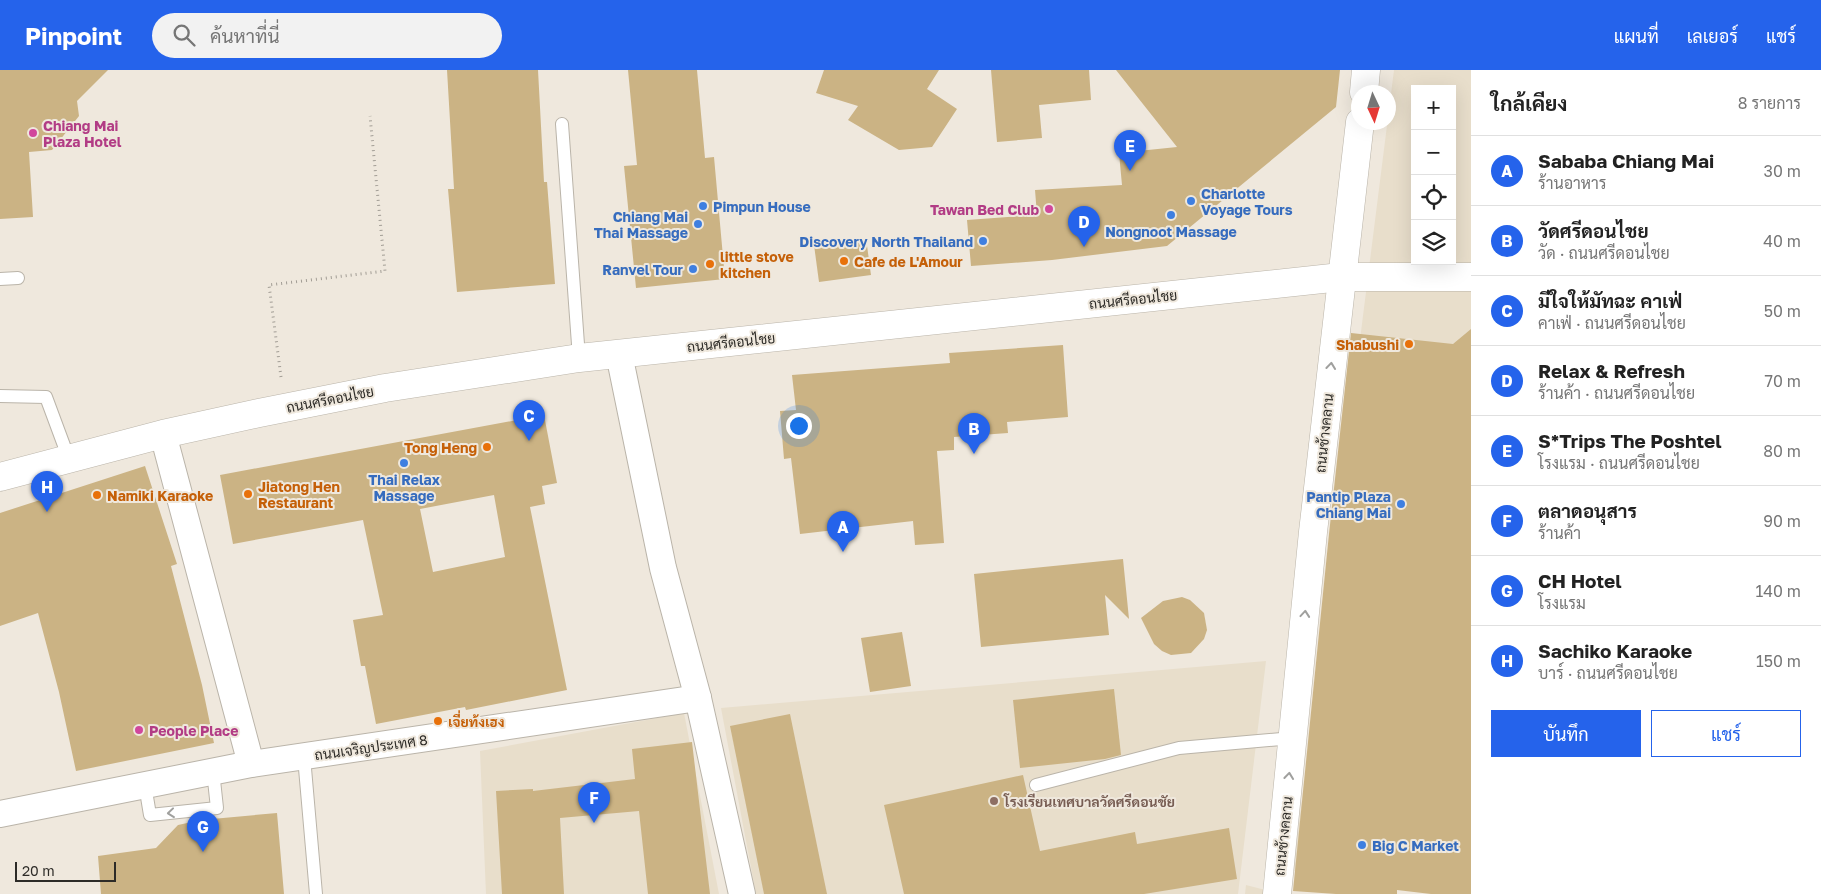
<!DOCTYPE html>
<html lang="th">
<head>
<meta charset="utf-8">
<style>
	body { margin:0; font-family:"Golos Text",Sarabun,sans-serif; background:#f2f2f2; color:#222 }
	.controls { position:absolute; right:15px; top:15px; display:grid; overflow:hidden; border-radius:0px; box-shadow:0 5px 20px #0002 }
	.controls button { width:45px; height:45px; display:grid; place-items:center; padding:0; border:0; border-bottom:1px solid #e0e0e0; background:#fff; color:#222; font:25px sans-serif }
	.compass { position:absolute; left:1351px; top:15px; width:45px; height:45px; border-radius:50%; background:#fff; box-shadow:0 5px 20px #0002; rotate:176deg }
	.scale { position:absolute; left:15px; bottom:12px; width:101px; box-sizing:border-box; padding-left:5px; border:2px solid #2d2b27; border-top:0; font-size:14px; line-height:18px; white-space:nowrap; color:#2d2b27; -webkit-text-stroke:4px #efe8dd; paint-order:stroke }
	.you { position:absolute; left:798px; top:355px; width:18px; height:18px; margin:-12px; border:4px solid #fff; border-radius:50%; background:#1a73e8; box-shadow:0 0 0 8px #1a73e833 }
	.badge { display:grid; place-items:center; width:32px; height:32px; border-radius:50%; background:#2563eb; color:#fff; font-size:16px; font-weight:700 }
	.pin { position:absolute; translate:-50% -41px; filter:drop-shadow(0 1px 2px #0008) }
	.pin::after { content:''; position:absolute; top:26px; width:18px; height:15px; background:inherit; clip-path:polygon(0 0,100% 0,50% 100%) }
	.list { margin:0; padding:0; list-style:none }
	h2 { display:flex; justify-content:space-between; align-items:center; height:65px; margin:0; padding:0 20px; font-size:21px }
	h2 small { font-size:16px; font-weight:400; color:#767676 }
	.list li { display:grid; grid-template-columns:32px 1fr auto; gap:15px; align-items:center; box-sizing:border-box; height:70px; padding:0 20px; border-top:1px solid #e0e0e0 }
	.list b { display:block; font-size:19px; white-space:nowrap }
	.list p { margin:0; font-size:16px; white-space:nowrap; color:#767676 }
	.list em { font-size:16px; font-style:normal; color:#767676 }
	.actions { display:flex; gap:10px; padding:15px 20px }
	.actions a { flex:1; padding:11px 0; border:1px solid #2563eb; border-radius:0px; text-align:center; font-size:18px; color:#2563eb }
	.actions .main { background:#2563eb; color:#fff }
	.icon { flex:none; width:28px; height:28px; fill:none; stroke:currentColor; stroke-width:2; stroke-linecap:round; stroke-linejoin:round }
	.map { position:relative; flex:none; width:1471px; height:824px; overflow:hidden }
	header { display:flex; align-items:center; gap:30px; box-sizing:border-box; height:70px; padding:0 25px; background:#2563eb; color:#fff }
	header strong { font-size:24px }
	nav { display:flex; gap:28px; margin-inline-start:auto; font-size:18px }
	.search { width:350px; height:45px; background:#f2f2f2; display:flex; align-items:center; gap:12px; box-sizing:border-box; padding:0 18px; border-radius:28px; color:#767676; font-size:19px }
	main { display:flex }
	aside { flex:1; background:#fff }
	.map>svg:first-child { display:block }
	.built { fill:#e8decb; fill-rule:evenodd }
	.building { fill:#cbb384; fill-rule:evenodd }
	.lines { fill:none; stroke-linecap:round; stroke-linejoin:round }
	.service-casing { stroke:#bab4a9; stroke-width:14 }
	.minor-casing { stroke:#bab4a9; stroke-width:28 }
	.tertiary-casing { stroke:#bab4a9; stroke-width:29 }
	.path { stroke:#a29d95; stroke-width:3; stroke-dasharray:1 4; stroke-linecap:butt }
	.service { stroke:#fff; stroke-width:12 }
	.minor { stroke:#fff; stroke-width:26 }
	.tertiary { stroke:#fff; stroke-width:28 }
	.oneway { stroke:#a0a09e }
	.hotel-dot { fill:#d1479c; stroke:#efe8dd; stroke-width:2 }
	.shop-dot { fill:#3f7fe0; stroke:#efe8dd; stroke-width:2 }
	.food-dot { fill:#e8710a; stroke:#efe8dd; stroke-width:2 }
	.education-dot { fill:#8d6e63; stroke:#efe8dd; stroke-width:2 }
	.labels { text-anchor:middle; dominant-baseline:central; stroke-width:4; stroke-linejoin:round; paint-order:stroke }
	.hotel-label { font-size:14px; font-weight:bold; fill:#b23c85; stroke:#efe8dd; text-anchor:start }
	.shop-label { font-size:14px; font-weight:bold; fill:#366cbe; stroke:#efe8dd; text-anchor:end }
	.food-label { font-size:14px; font-weight:bold; fill:#c56008; stroke:#efe8dd; text-anchor:start }
	.street-label { font-size:14px; fill:#2d2b27; stroke:#efe8dd }
	.education-label { font-size:14px; font-weight:bold; fill:#785e54; stroke:#efe8dd; text-anchor:start }
</style>
</head>
<body>
<header>
<strong>Pinpoint</strong>
<div class="search"><svg class="icon" aria-label="search" viewBox="0 0 24 24"><circle cx="10" cy="10" r="6"/><path d="M15 15l6 6"/></svg>ค้นหาที่นี่</div>
<nav><a>แผนที่</a><a>เลเยอร์</a><a>แชร์</a></nav>
</header>
<main>
<div class="map">
<svg width="1471" height="824" viewBox="0 0 1471 824">
	<rect width="100%" height="100%" fill="#efe8dd"/>
	<!-- built -->
	<g class="built">
		<path d="M1394,0H1471V824H1451L1293,801ZM1415,19H1452V191H1415Z"/>
		<path d="M1266,591L1238,824H756L721,638Z"/>
		<path d="M684,643L719,824H486L480,681Z"/>
		<path d="M1246,815L1281,824H1245Z"/>
	</g>
	<!-- building -->
	<g class="building">
		<path d="M0,0H108L77,31L79,46L52,80L29,82L33,147L0,149Z"/>
		<path d="M447,0H538L544,112H547L555,214L457,222L448,119H454Z"/>
		<path d="M628,0H697L705,88L714,87L725,209L636,218L624,96L637,95Z"/>
		<path d="M824,0H939L927,19L957,39L932,77L899,80L848,50L858,36L816,23Z"/>
		<path d="M991,0H1089L1091,30L1039,35L1042,68L997,72Z"/>
		<path d="M1116,0H1340L1336,37L1167,176L1052,190L971,196L967,150L1037,145L1035,120L1122,115L1119,83L1177,77Z"/>
		<path d="M866,168L871,205L819,212L814,175Z"/>
		<path d="M1471,259V824H1431L1397,820V824H1336L1293,821L1329,464L1351,263L1453,274Z"/>
		<path d="M1063,275L1068,347L1007,352L1008,363L954,367V380L937,381L944,473L915,475L913,451L800,464L791,388L784,389L780,341L796,340L792,305L950,293L949,283Z"/>
		<path d="M544,345L557,413L542,416L545,434L530,437L567,620L466,640L465,637L376,654L365,596H361L353,550L383,545L363,450L233,474L220,405ZM494,425L505,487L433,502L420,439Z"/>
		<path d="M145,396L177,494L171,496L202,615L214,673L76,701L59,622L38,543L0,556V443Z"/>
		<path d="M1123,489L1129,549L1105,525L1109,565L981,577L974,504Z"/>
		<path d="M1182,527L1190,530L1204,543L1207,560L1204,569L1191,583L1171,585L1162,581L1154,574L1141,548L1163,531Z"/>
		<path d="M902,562L911,616L870,622L861,568Z"/>
		<path d="M1114,619L1121,685L1105,689L1020,698L1013,630Z"/>
		<path d="M790,644L827,824H764L730,656Z"/>
		<path d="M692,672L710,824H648L639,741L560,748L564,824H502L496,721L533,719V721L635,709L632,679Z"/>
		<path d="M1023,705L1040,781L1135,762L1137,774L1229,758L1237,809L1144,824H904L884,735Z"/>
		<path d="M277,743L284,824H101L98,786L156,778L178,755L201,750Z"/>
	</g>
	<g class="lines">
		<!-- service casing -->
		<g class="service-casing">
			<g id="service">
				<path d="M562,54L579,288"/>
				<path d="M0,209L18,208"/>
				<path d="M0,326L46,327L69,389"/>
				<path d="M304,687L316,824"/>
				<path d="M145,715L150,745L217,738L213,701"/>
				<path d="M1036,715L1179,678L1293,668"/>
			</g>
		</g>
		<!-- minor casing -->
		<g class="minor-casing">
			<g id="minor">
				<path d="M619,284L663,498L698,628L742,824"/>
				<path d="M163,364L251,694"/>
				<path d="M0,744L251,694L698,628"/>
			</g>
		</g>
		<!-- tertiary casing -->
		<g class="tertiary-casing">
			<g id="tertiary">
				<path d="M1364,22L1366,0"/>
				<path d="M0,407L163,364L259,343L385,318L579,288L1341,207H1471"/>
				<path d="M1277,824L1313,462L1360,52"/>
			</g>
		</g>
		<!-- path -->
		<path class="path" d="M281,307L269,215L385,201L370,46"/>
		<!-- service -->
		<use href="#service" class="service"/>
		<!-- minor -->
		<use href="#minor" class="minor"/>
		<!-- tertiary -->
		<use href="#tertiary" class="tertiary"/>
	</g>
	<!-- one-way arrows -->
	<defs><path id="oneway-chevron" d="M-2-3.5L2.5 0L-2 3.5" fill="none" stroke-width="1.6" stroke-linecap="round" stroke-linejoin="round" transform="scale(1.25)"/></defs>
	<g class="oneway">
		<use href="#oneway-chevron" transform="translate(1331 296) rotate(-84)"/>
		<use href="#oneway-chevron" transform="translate(1305 544) rotate(-85)"/>
		<use href="#oneway-chevron" transform="translate(1289 706) rotate(-84)"/>
		<use href="#oneway-chevron" transform="translate(171 743) rotate(174)"/>
	</g>
	<!-- markers -->
	<g class="hotel-dot">
		<circle cx="33" cy="63" r="5"/>
		<circle cx="1049" cy="139" r="5"/>
		<circle cx="139" cy="660" r="5"/>
	</g>
	<g class="shop-dot">
		<circle cx="1191" cy="131" r="5"/>
		<circle cx="703" cy="136" r="5"/>
		<circle cx="1171" cy="145" r="5"/>
		<circle cx="698" cy="154" r="5"/>
		<circle cx="983" cy="171" r="5"/>
		<circle cx="693" cy="199" r="5"/>
		<circle cx="404" cy="393" r="5"/>
		<circle cx="1401" cy="434" r="5"/>
		<circle cx="1362" cy="775" r="5"/>
	</g>
	<g class="food-dot">
		<circle cx="844" cy="191" r="5"/>
		<circle cx="710" cy="194" r="5"/>
		<circle cx="1409" cy="274" r="5"/>
		<circle cx="487" cy="377" r="5"/>
		<circle cx="248" cy="424" r="5"/>
		<circle cx="97" cy="425" r="5"/>
		<circle cx="438" cy="651" r="5"/>
	</g>
	<circle class="education-dot" cx="994" cy="731" r="5"/>
	<g class="labels">
		<!-- hotel labels -->
		<g class="hotel-label">
			<text x="43" y="55">Chiang Mai<tspan x="43" dy="16">Plaza Hotel</tspan></text>
			<text x="1039" y="139" text-anchor="end">Tawan Bed Club</text>
			<text x="149" y="660">People Place</text>
		</g>
		<!-- shop labels -->
		<g class="shop-label">
			<text x="1201" y="123" text-anchor="start">Charlotte<tspan x="1201" dy="16">Voyage Tours</tspan></text>
			<text x="713" y="136" text-anchor="start">Pimpun House</text>
			<text x="688" y="146">Chiang Mai<tspan x="688" dy="16">Thai Massage</tspan></text>
			<text x="1171" y="161" text-anchor="middle">Nongnoot Massage</text>
			<text x="973" y="171">Discovery North Thailand</text>
			<text x="683" y="199">Ranvel Tour</text>
			<text x="404" y="409" text-anchor="middle">Thai Relax<tspan x="404" dy="16">Massage</tspan></text>
			<text x="1391" y="426">Pantip Plaza<tspan x="1391" dy="16">Chiang Mai</tspan></text>
			<text x="1372" y="775" text-anchor="start">Big C Market</text>
		</g>
		<!-- food labels -->
		<g class="food-label">
			<text x="720" y="186">little stove<tspan x="720" dy="16">kitchen</tspan></text>
			<text x="854" y="191">Cafe de L'Amour</text>
			<text x="1399" y="274" text-anchor="end">Shabushi</text>
			<text x="477" y="377" text-anchor="end">Tong Heng</text>
			<text x="258" y="416">Jiatong Hen<tspan x="258" dy="16">Restaurant</tspan></text>
			<text x="107" y="425">Namiki Karaoke</text>
			<text x="448" y="651">เจี่ยท้งเฮง</text>
		</g>
		<!-- street labels -->
		<g class="street-label">
			<text transform="translate(1133 229) rotate(-6)">ถนนศรีดอนไชย</text>
			<text transform="translate(731 272) rotate(-6)">ถนนศรีดอนไชย</text>
			<text transform="translate(330 329) rotate(-11)">ถนนศรีดอนไชย</text>
			<text transform="translate(1324 363) rotate(-84)">ถนนช้างคลาน</text>
			<text transform="translate(371 677) rotate(-8)">ถนนเจริญประเทศ 8</text>
			<text transform="translate(1283 766) rotate(-84)">ถนนช้างคลาน</text>
		</g>
		<!-- education labels -->
		<g class="education-label">
			<text x="1004" y="731">โรงเรียนเทศบาลวัดศรีดอนชัย</text>
		</g>
	</g>
</svg>
<div class="controls">
<button>+</button>
<button>−</button>
<button><svg class="icon" aria-label="locate" viewBox="0 0 24 24"><circle cx="12" cy="12" r="6"/><path d="M12 2v4M12 18v4M2 12h4M18 12h4"/></svg></button>
<button><svg class="icon" aria-label="layers" viewBox="0 0 24 24"><path d="M12 4l9 5-9 5-9-5zM3 14l9 5 9-5"/></svg></button>
</div>
<svg class="compass" viewBox="-18 -18 36 36"><path d="M0-13l5 13h-10z" fill="#e53935"/><path d="M0 13l5-13h-10z" fill="#767676"/></svg>
<div class="scale">20 m</div>
<div class="you"></div>
<div class="pin badge" style="left:843px;top:482px">A</div>
<div class="pin badge" style="left:974px;top:384px">B</div>
<div class="pin badge" style="left:529px;top:371px">C</div>
<div class="pin badge" style="left:1084px;top:177px">D</div>
<div class="pin badge" style="left:1130px;top:101px">E</div>
<div class="pin badge" style="left:594px;top:753px">F</div>
<div class="pin badge" style="left:203px;top:782px">G</div>
<div class="pin badge" style="left:47px;top:442px">H</div>
</div>
<aside>
<h2>ใกล้เคียง<small>8 รายการ</small></h2>
<ul class="list">
<li><span class="badge">A</span><div><b>Sababa Chiang Mai</b><p>ร้านอาหาร</p></div><em>30 m</em></li>
<li><span class="badge">B</span><div><b>วัดศรีดอนไชย</b><p>วัด · ถนนศรีดอนไชย</p></div><em>40 m</em></li>
<li><span class="badge">C</span><div><b>มีใจให้มัทฉะ คาเฟ่</b><p>คาเฟ่ · ถนนศรีดอนไชย</p></div><em>50 m</em></li>
<li><span class="badge">D</span><div><b>Relax &amp; Refresh</b><p>ร้านค้า · ถนนศรีดอนไชย</p></div><em>70 m</em></li>
<li><span class="badge">E</span><div><b>S*Trips The Poshtel</b><p>โรงแรม · ถนนศรีดอนไชย</p></div><em>80 m</em></li>
<li><span class="badge">F</span><div><b>ตลาดอนุสาร</b><p>ร้านค้า</p></div><em>90 m</em></li>
<li><span class="badge">G</span><div><b>CH Hotel</b><p>โรงแรม</p></div><em>140 m</em></li>
<li><span class="badge">H</span><div><b>Sachiko Karaoke</b><p>บาร์ · ถนนศรีดอนไชย</p></div><em>150 m</em></li>
</ul>
<div class="actions"><a class="main">บันทึก</a><a>แชร์</a></div>
</aside>
</main>
</body>
</html>
